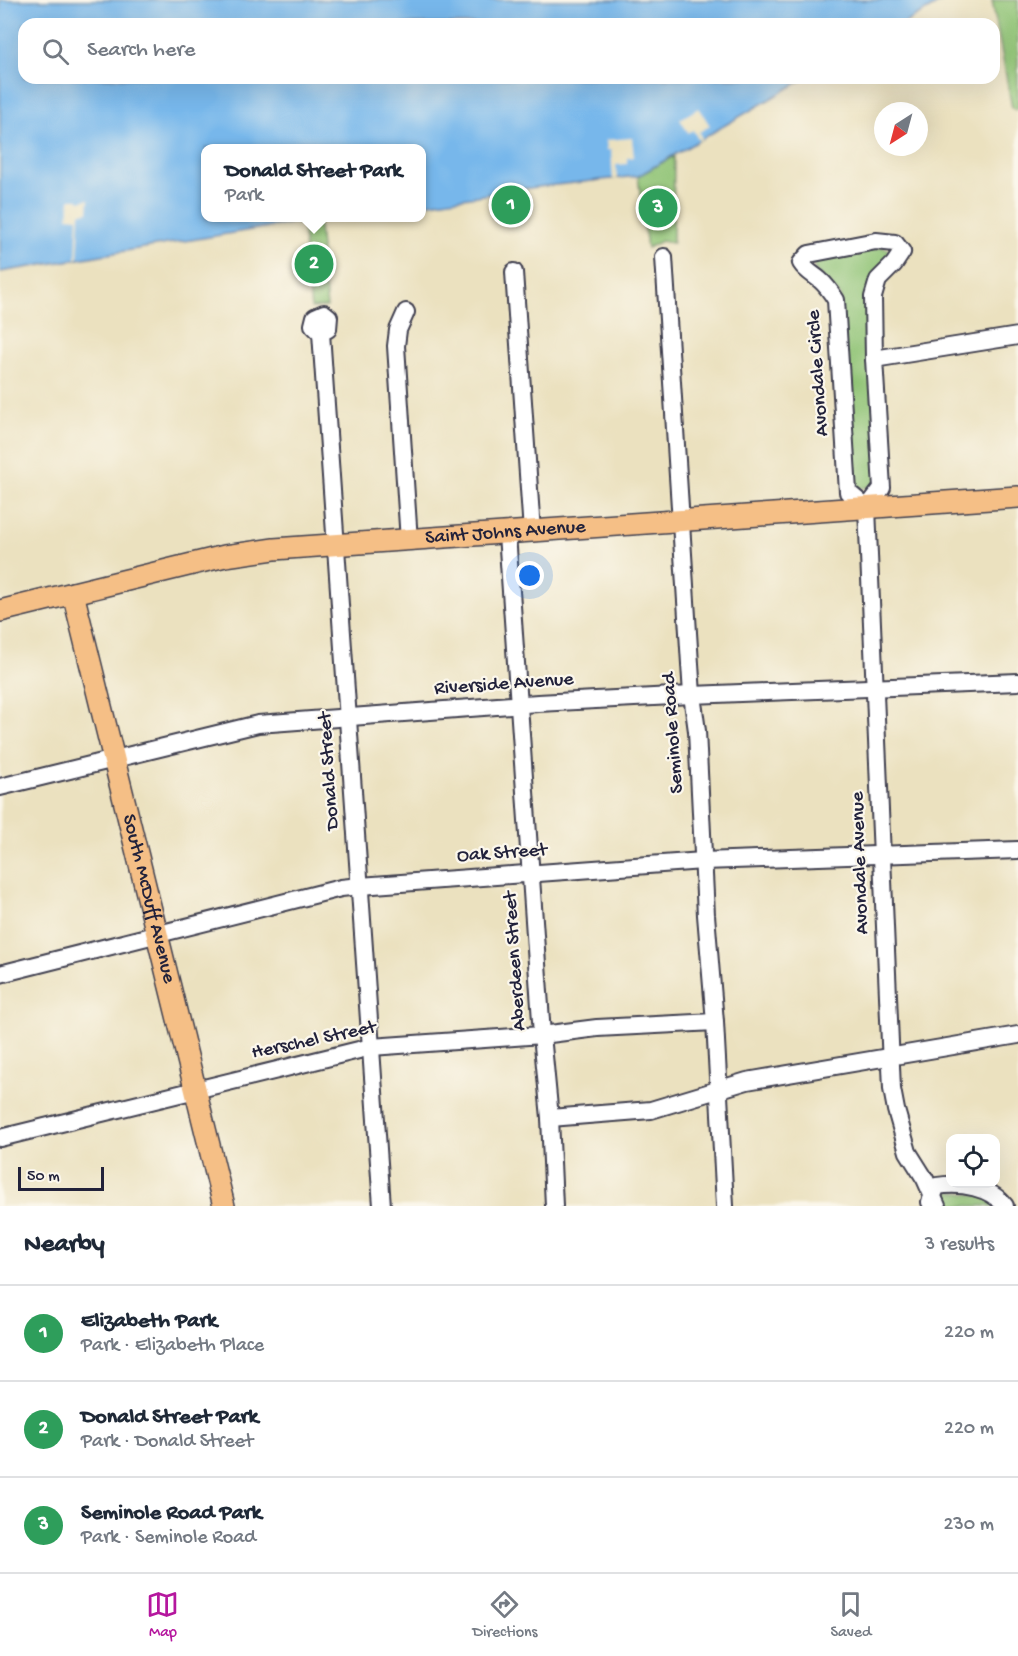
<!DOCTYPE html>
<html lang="en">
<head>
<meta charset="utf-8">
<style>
	body { margin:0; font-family:"Gochi Hand",sans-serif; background:#f6f6f7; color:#1f2937 }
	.controls { position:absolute; right:18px; bottom:18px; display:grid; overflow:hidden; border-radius:12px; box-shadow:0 6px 24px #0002 }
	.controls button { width:54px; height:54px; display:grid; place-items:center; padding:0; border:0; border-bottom:2px solid #e0e1e3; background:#fff; color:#1f2937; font:30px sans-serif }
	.compass { position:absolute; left:874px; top:102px; width:54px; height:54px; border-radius:50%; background:#fff; box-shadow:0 6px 24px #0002; rotate:216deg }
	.scale { position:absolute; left:18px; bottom:15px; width:86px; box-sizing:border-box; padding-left:6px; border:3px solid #22223b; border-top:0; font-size:16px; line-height:21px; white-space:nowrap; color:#22223b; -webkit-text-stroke:4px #fbf7ec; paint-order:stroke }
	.you { position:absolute; left:530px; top:576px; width:21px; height:21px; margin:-15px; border:4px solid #fff; border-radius:50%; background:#1a73e8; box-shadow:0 0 0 9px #1a73e833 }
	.badge { display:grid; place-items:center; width:39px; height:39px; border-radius:50%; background:#b5179e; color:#fff; font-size:20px; font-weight:700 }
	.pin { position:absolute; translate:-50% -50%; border:3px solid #fff; box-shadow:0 2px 6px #0006 }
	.popup { position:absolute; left:201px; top:144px; width:225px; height:78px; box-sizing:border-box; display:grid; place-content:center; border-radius:12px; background:#fff; filter:drop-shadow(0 2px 4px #0005); font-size:20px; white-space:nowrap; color:#747a83 }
	.popup b { font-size:22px; color:#1f2937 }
	.popup::after { content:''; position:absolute; left:50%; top:100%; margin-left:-12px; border:12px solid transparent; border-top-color:#fff }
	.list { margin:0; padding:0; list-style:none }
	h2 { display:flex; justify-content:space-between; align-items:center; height:78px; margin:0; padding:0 24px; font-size:26px }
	h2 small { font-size:20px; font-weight:400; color:#747a83 }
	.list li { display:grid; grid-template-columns:39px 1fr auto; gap:18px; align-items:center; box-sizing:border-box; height:96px; padding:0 24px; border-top:2px solid #e0e1e3 }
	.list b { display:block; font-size:22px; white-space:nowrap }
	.list p { margin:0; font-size:20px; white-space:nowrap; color:#747a83 }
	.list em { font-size:20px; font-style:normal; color:#747a83 }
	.icon { flex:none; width:33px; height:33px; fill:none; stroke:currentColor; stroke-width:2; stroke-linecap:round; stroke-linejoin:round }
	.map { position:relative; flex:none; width:1018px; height:1206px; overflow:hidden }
	.search { position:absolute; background:#fff; box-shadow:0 6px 24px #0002; left:18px; right:18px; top:18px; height:66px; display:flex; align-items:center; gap:15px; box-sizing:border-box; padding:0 21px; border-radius:18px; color:#747a83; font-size:22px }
	.sheet { height:366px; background:#fff }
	nav { display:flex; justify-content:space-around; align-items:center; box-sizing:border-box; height:84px; border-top:2px solid #e0e1e3; background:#fff; font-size:16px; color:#747a83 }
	nav a { display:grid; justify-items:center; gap:3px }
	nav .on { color:#b5179e }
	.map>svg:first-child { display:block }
	.green { fill:#8fc374; stroke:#587258; stroke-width:1.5 }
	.water { fill:#77b7eb; stroke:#4c6c93; stroke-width:1.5 }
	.pier { fill:#ebe1bf }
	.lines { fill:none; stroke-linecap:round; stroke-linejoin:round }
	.minor-casing { stroke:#403f4f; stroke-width:20 }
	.major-casing { stroke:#403f4f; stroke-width:24 }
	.minor { stroke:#fff; stroke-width:16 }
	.major { stroke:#f5bf86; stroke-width:21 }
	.labels { text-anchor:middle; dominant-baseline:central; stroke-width:4.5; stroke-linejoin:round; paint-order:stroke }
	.street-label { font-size:20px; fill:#22223b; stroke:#fbf7ec }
</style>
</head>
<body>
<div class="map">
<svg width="1018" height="1206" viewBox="0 0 1018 1206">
	<rect width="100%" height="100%" fill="#fbf7ec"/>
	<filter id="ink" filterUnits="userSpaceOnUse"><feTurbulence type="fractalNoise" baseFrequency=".0167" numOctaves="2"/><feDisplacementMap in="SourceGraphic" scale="12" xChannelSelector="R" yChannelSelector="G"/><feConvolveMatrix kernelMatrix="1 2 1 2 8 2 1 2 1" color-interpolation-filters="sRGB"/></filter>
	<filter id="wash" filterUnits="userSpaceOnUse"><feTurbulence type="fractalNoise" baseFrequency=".008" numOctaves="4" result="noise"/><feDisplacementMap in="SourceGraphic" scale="24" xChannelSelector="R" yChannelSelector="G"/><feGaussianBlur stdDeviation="1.35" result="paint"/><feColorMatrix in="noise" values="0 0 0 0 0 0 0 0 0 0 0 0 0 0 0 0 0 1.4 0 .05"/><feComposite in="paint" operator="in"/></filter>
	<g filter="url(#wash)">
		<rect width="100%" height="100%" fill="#ebe1bf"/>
		<!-- green -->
		<g class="green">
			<path d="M992,0H1018V108L1016,110L1012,108Z"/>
			<path d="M674,156L673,243L661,241L647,248L638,176Z"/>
			<path d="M522,190L525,216L500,219L496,193Z"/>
			<path d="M318,218L327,307L311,308L302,221Z"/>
			<path d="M882,247L888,249L891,255L877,270L879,486L853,489L840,295L815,270L813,261Z"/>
			<path d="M947,1191L984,1196L998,1206H943L939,1198Z"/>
		</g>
		<!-- water -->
		<path class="water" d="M0,0H945L903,24H24V78H806L638,176L537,187L436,202L422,204V148H206V218H322L0,272Z"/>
		<!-- pier -->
		<g class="pier">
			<path d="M699,108L710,126L699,132L702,139L699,141L693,130L688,133L680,119Z"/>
			<path d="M632,138L634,157L627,158V164L616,165L617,179H613L611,150H607L606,140Z"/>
			<path d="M70,199H79V201L89,199L88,212L80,213L78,258L76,259L78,218L68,217Z"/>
		</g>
	</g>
	<g filter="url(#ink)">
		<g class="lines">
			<!-- minor casing -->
			<g class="minor-casing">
				<g id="minor">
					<path d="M876,241L895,243L902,252L894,264L878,280L873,297L874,359L882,488L867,508L848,492L836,300C831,292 827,286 820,280C813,274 806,271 801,263L809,254Z"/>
					<path d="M664,257L692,695L697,731L706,915L715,1022L725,1206"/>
					<path d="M514,272L532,532"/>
					<path d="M406,312L398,330L396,346L409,541"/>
					<path d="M321,333L328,329L329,317L324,313L315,317L313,325L321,333L382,1206"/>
					<path d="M874,359L1018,336"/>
					<path d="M867,508L892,1089L896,1110L908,1152L925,1179L937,1206"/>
					<path d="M507,534L542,1035L550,1118L554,1206"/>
					<path d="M0,787L258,724L538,703L692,695L1018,682"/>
					<path d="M0,974L341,888L360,886L703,861L1018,850"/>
					<path d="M550,1118L651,1110L747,1081L1018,1035"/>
					<path d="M0,1138L371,1047L542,1035L597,1028L715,1022"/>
					<path d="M930,1202L937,1186C960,1182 991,1187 1005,1206"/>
				</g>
			</g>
			<!-- major casing -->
			<g class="major-casing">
				<g id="major">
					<path id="s1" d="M73,593L224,1206"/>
					<path id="s2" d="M0,611L225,556L274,549L1018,497"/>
				</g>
			</g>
			<!-- minor -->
			<use href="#minor" class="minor"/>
			<!-- major -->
			<use href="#major" class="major"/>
		</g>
	</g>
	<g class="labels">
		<!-- street labels -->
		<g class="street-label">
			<text transform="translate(819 373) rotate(-94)">Avondale Circle</text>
			<text stroke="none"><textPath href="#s2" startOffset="513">Saint Johns Avenue</textPath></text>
			<text transform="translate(504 685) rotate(-4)">Riverside Avenue</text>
			<text transform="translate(674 733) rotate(-94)">Seminole Road</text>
			<text transform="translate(330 771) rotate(-94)">Donald Street</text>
			<text transform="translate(502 854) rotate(-4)">Oak Street</text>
			<text transform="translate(861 863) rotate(-92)">Avondale Avenue</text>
			<text stroke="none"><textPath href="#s1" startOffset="315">South McDuff Avenue</textPath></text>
			<text transform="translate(516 961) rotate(-94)">Aberdeen Street</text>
			<text transform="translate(314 1041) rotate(-12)">Herschel Street</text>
		</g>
	</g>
</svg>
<div class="controls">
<button><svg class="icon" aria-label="locate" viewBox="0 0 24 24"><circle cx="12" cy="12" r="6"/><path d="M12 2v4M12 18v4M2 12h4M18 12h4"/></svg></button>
</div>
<svg class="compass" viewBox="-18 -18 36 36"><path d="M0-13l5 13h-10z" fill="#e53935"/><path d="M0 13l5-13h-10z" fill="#747a83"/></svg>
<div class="scale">50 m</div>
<div class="you"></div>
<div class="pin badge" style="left:511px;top:205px;background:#2e9e5b">1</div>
<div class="pin badge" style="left:314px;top:264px;background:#2e9e5b">2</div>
<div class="popup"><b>Donald Street Park</b>Park</div>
<div class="pin badge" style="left:658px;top:208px;background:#2e9e5b">3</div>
<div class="search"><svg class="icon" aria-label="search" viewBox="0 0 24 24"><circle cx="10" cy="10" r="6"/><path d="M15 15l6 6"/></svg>Search here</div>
</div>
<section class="sheet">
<h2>Nearby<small>3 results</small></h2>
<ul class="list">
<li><span class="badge" style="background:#2e9e5b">1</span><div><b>Elizabeth Park</b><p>Park · Elizabeth Place</p></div><em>220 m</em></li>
<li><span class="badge" style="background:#2e9e5b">2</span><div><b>Donald Street Park</b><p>Park · Donald Street</p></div><em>220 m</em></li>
<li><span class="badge" style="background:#2e9e5b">3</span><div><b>Seminole Road Park</b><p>Park · Seminole Road</p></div><em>230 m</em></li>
</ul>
</section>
<nav>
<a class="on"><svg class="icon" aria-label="map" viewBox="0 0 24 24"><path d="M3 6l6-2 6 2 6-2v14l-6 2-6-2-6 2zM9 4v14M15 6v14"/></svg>Map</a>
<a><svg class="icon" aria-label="directions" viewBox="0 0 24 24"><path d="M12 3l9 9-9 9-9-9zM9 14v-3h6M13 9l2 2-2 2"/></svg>Directions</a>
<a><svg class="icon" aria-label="saved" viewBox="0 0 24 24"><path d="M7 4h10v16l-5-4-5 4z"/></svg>Saved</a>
</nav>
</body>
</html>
